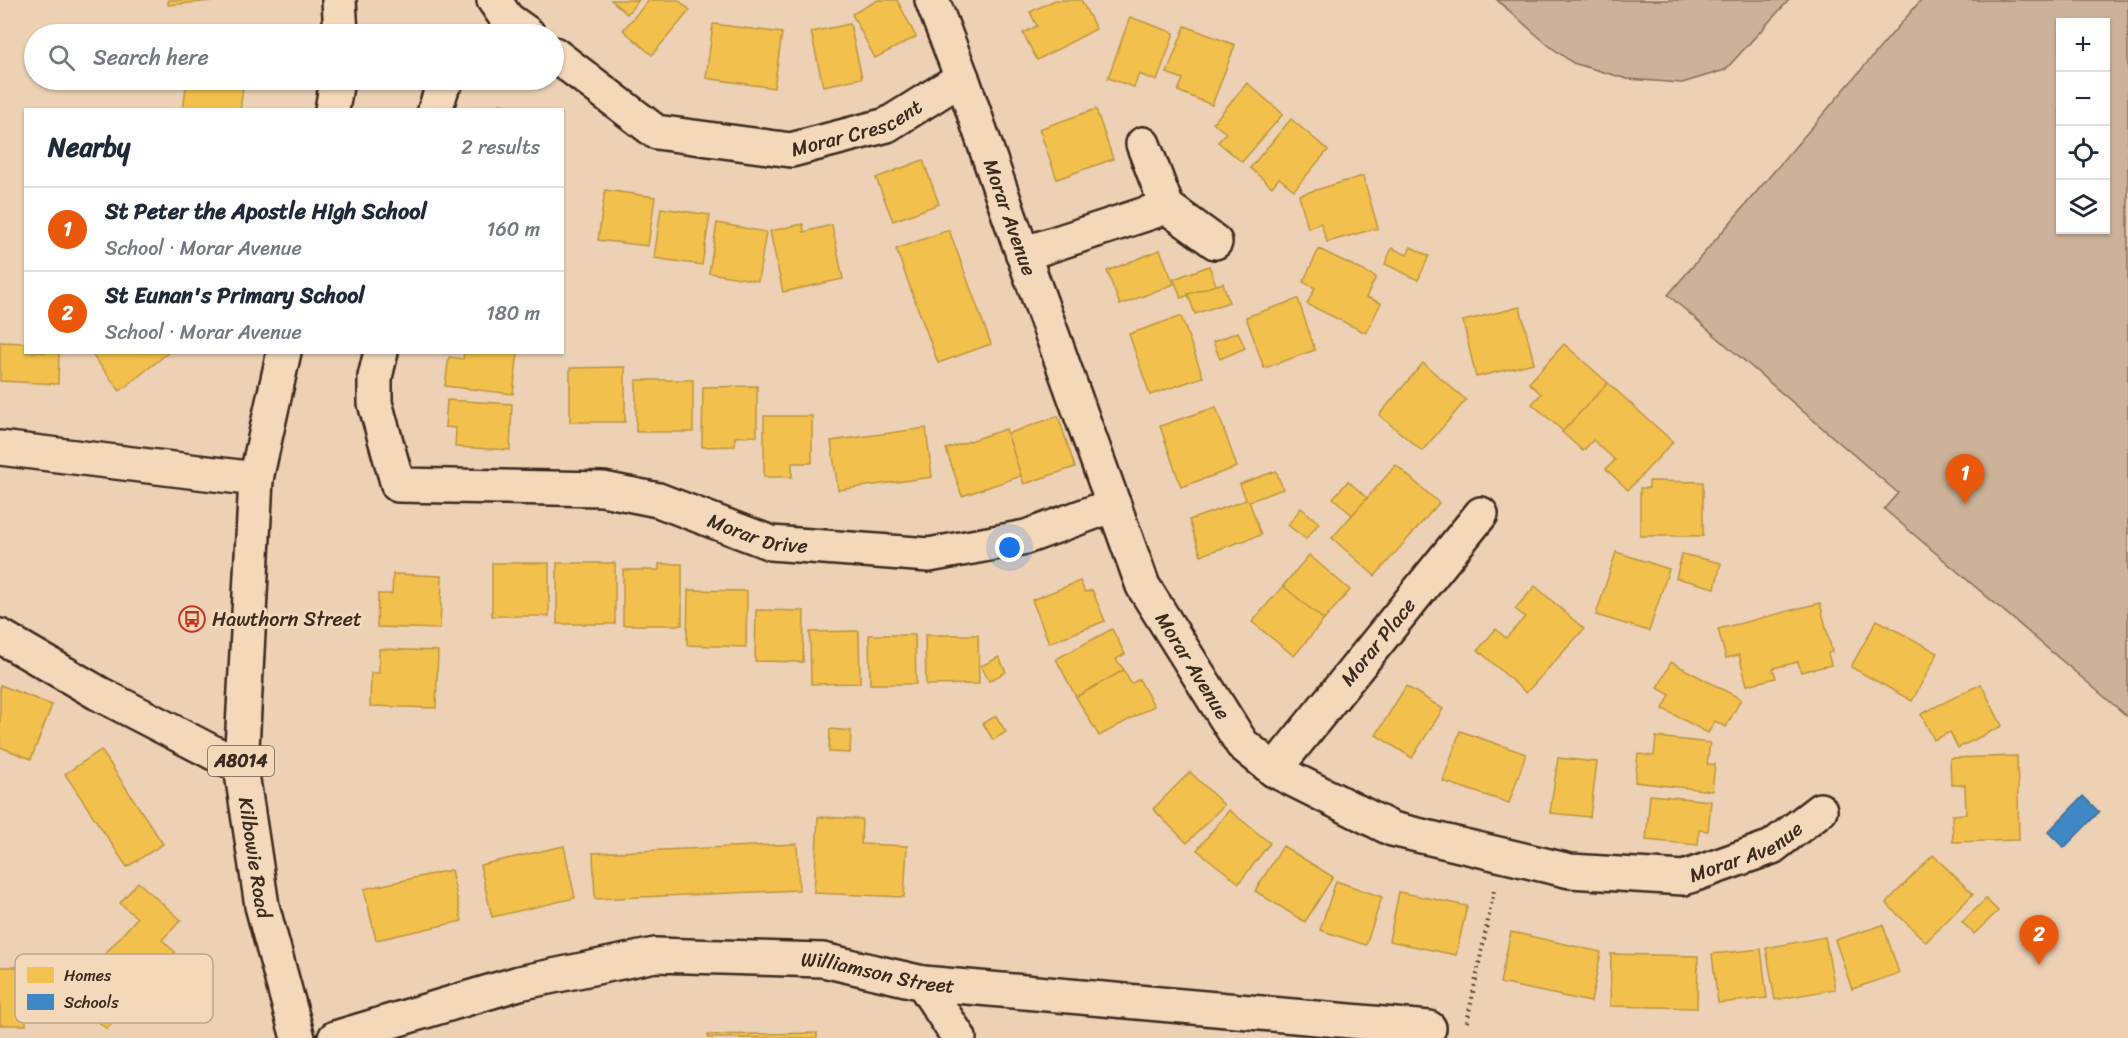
<!DOCTYPE html>
<html lang="en">
<head>
<meta charset="utf-8">
<style>
	body { margin:0; font-family:Sriracha,sans-serif; background:#f6f6f7; color:#1f2937 }
	.controls { position:absolute; right:18px; top:18px; display:grid; overflow:hidden; border-radius:0px; box-shadow:0 2px 4px #0004 }
	.controls button { width:54px; height:54px; display:grid; place-items:center; padding:0; border:0; border-bottom:2px solid #e0e1e3; background:#fff; color:#1f2937; font:30px sans-serif }
	.you { position:absolute; left:1010px; top:548px; width:21px; height:21px; margin:-15px; border:4px solid #fff; border-radius:50%; background:#1a73e8; box-shadow:0 0 0 9px #1a73e833 }
	.badge { display:grid; place-items:center; width:39px; height:39px; border-radius:50%; background:#ea580c; color:#fff; font-size:20px; font-weight:700 }
	.pin { position:absolute; translate:-50% -50px; filter:drop-shadow(0 2px 3px #0008) }
	.pin::after { content:''; position:absolute; top:32px; width:21px; height:18px; background:inherit; clip-path:polygon(0 0,100% 0,50% 100%) }
	.list { margin:0; padding:0; list-style:none }
	h2 { display:flex; justify-content:space-between; align-items:center; height:78px; margin:0; padding:0 24px; font-size:26px }
	h2 small { font-size:20px; font-weight:400; color:#747a83 }
	.list li { display:grid; grid-template-columns:39px 1fr auto; gap:18px; align-items:center; box-sizing:border-box; height:84px; padding:0 24px; border-top:2px solid #e0e1e3 }
	.list b { display:block; font-size:22px; white-space:nowrap }
	.list p { margin:0; font-size:20px; white-space:nowrap; color:#747a83 }
	.list em { font-size:20px; font-style:normal; color:#747a83 }
	.icon { flex:none; width:33px; height:33px; fill:none; stroke:currentColor; stroke-width:2; stroke-linecap:round; stroke-linejoin:round }
	.map { position:relative; flex:none; width:2128px; height:1038px; overflow:hidden }
	.search { position:absolute; background:#fff; box-shadow:0 2px 4px #0004; left:24px; top:24px; width:540px; height:66px; display:flex; align-items:center; gap:15px; box-sizing:border-box; padding:0 21px; border-radius:33px; color:#747a83; font-size:22px }
	.panel { position:absolute; background:#fff; box-shadow:0 2px 4px #0004; left:24px; top:108px; width:540px; height:246px; border-radius:0px }
	.map>svg:first-child { display:block }
	.green { fill:#cbb298; stroke:#836e5b; stroke-width:1.5; fill-rule:evenodd }
	.homes { fill:#f2c14e; stroke:#bb9440; stroke-width:1.5 }
	.schools { fill:#3f88c5; stroke:#3e6c93; stroke-width:1.5 }
	.lines { fill:none; stroke-linecap:round; stroke-linejoin:round }
	.minor-casing { stroke:#3b2a1e; stroke-width:38 }
	.major-casing { stroke:#3b2a1e; stroke-width:38 }
	.path { stroke:#3b2a1e; stroke-width:4; stroke-dasharray:1.5 4.5; stroke-linecap:butt }
	.minor { stroke:#f3d8ba; stroke-width:33 }
	.major { stroke:#f3d8ba; stroke-width:33 }
	.labels { text-anchor:middle; dominant-baseline:central; stroke-width:6; stroke-linejoin:round; paint-order:stroke }
	.shield { fill:#f3d8ba; stroke:#725e4d; stroke-width:1.5 }
	.shield-label { font-size:18px; font-weight:bold; fill:#3b2a1e }
	.street-label { font-size:20px; fill:#3b2a1e; stroke:#f3d8ba }
	.poi-label { font-size:20px; fill:#3b2a1e; stroke:#f3d8ba; text-anchor:start }
	.key { fill:#f3d8ba; stroke:#bca48b; stroke-width:1.5 }
	.key-label { font-size:16px; fill:#3b2a1e }
</style>
</head>
<body>
<div class="map">
<svg width="2128" height="1038" viewBox="0 0 2128 1038">
	<rect width="100%" height="100%" fill="#ecd1b4"/>
	<filter id="ink" filterUnits="userSpaceOnUse"><feTurbulence type="fractalNoise" baseFrequency=".0167" numOctaves="2"/><feDisplacementMap in="SourceGraphic" scale="12" xChannelSelector="R" yChannelSelector="G"/><feConvolveMatrix kernelMatrix="1 2 1 2 8 2 1 2 1" color-interpolation-filters="sRGB"/></filter>
	<g filter="url(#ink)">
		<!-- green -->
		<g class="green">
			<path d="M1497,0H1789L1725,70L1682,83L1627,79L1573,63L1548,45Z"/>
			<path d="M1921,0H2128V717L1884,509L1898,493L1668,295ZM2106,22V230H2060V22Z"/>
		</g>
		<!-- homes -->
		<g class="homes">
			<path d="M168,0H224L168,5Z"/>
			<path d="M611,0H639L627,14Z"/>
			<path d="M649,0H678L690,10L652,55L623,30Z"/>
			<path d="M878,0H897L916,37L875,58L852,14Z"/>
			<path d="M1055,0H1081L1096,29L1037,60L1023,33L1037,26L1030,12Z"/>
			<path d="M1130,17L1174,33L1157,81L1139,74L1134,87L1108,78Z"/>
			<path d="M713,24L782,33L774,88L706,78Z"/>
			<path d="M850,24L862,78L823,86L811,32Z"/>
			<path d="M1185,26L1235,45L1212,105L1178,91L1183,79L1167,73Z"/>
			<path d="M187,80H244L240,110H183Z"/>
			<path d="M1247,83L1283,114L1242,162L1218,142L1226,133L1213,123Z"/>
			<path d="M500,104L539,110H499Z"/>
			<path d="M1096,109L1113,159L1057,179L1039,129Z"/>
			<path d="M1291,119L1328,150L1294,190L1279,178L1272,187L1250,168Z"/>
			<path d="M923,160L939,204L893,221L876,178Z"/>
			<path d="M1363,176L1378,228L1327,242L1321,223L1308,228L1299,195Z"/>
			<path d="M605,190L655,197L648,246L598,240Z"/>
			<path d="M661,208L710,215L702,265L654,258Z"/>
			<path d="M717,223L766,232L758,281L709,273Z"/>
			<path d="M803,224L804,232L832,225L843,279L783,292L770,231Z"/>
			<path d="M949,230L991,344L938,363L896,249Z"/>
			<path d="M1411,247L1429,256L1418,280L1385,264L1392,248L1407,255Z"/>
			<path d="M1319,249L1376,277L1366,297L1381,303L1366,333L1307,304L1315,288L1303,282Z"/>
			<path d="M1160,250L1174,284L1120,305L1107,271Z"/>
			<path d="M1209,266L1216,285L1181,298L1174,279Z"/>
			<path d="M1223,283L1229,302L1195,314L1188,294Z"/>
			<path d="M1298,299L1315,350L1264,368L1246,317Z"/>
			<path d="M1520,307L1534,363L1476,377L1463,321Z"/>
			<path d="M1181,316L1203,377L1150,395L1129,334Z"/>
			<path d="M1238,332L1245,348L1220,359L1213,342Z"/>
			<path d="M0,342L26,343V352H59L58,384L0,381Z"/>
			<path d="M1564,344L1608,383L1563,431L1532,404L1541,394L1529,383Z"/>
			<path d="M90,352H169L120,391Z"/>
			<path d="M464,352H518L513,394L445,386L449,357L463,359Z"/>
			<path d="M1423,363L1466,400L1422,451L1379,415Z"/>
			<path d="M625,367V422H570V368Z"/>
			<rect x="636" y="380" width="57" height="52"/>
			<path d="M1608,383L1673,442L1628,490L1606,469L1615,460L1593,440L1583,451L1562,432Z"/>
			<path d="M757,386V436L735,437V446L702,447L703,387Z"/>
			<path d="M447,400L512,404L510,450L455,447L456,428L445,427Z"/>
			<path d="M1216,407L1237,467L1181,487L1160,426Z"/>
			<path d="M764,416H812V463H792V477H764Z"/>
			<path d="M1058,416L1075,467L1024,484L1007,434Z"/>
			<path d="M926,428L932,477L838,490L831,441Z"/>
			<path d="M1006,429L1021,476L962,496L946,449Z"/>
			<path d="M1396,465L1439,503L1375,576L1332,538Z"/>
			<path d="M1276,471L1283,489L1247,502L1240,484Z"/>
			<path d="M1348,481L1367,498L1352,515L1333,498Z"/>
			<path d="M1649,481L1703,482V536H1640V488H1649Z"/>
			<path d="M1246,500L1249,501L1261,535L1201,555L1189,520Z"/>
			<path d="M1301,508L1319,523L1306,539L1288,525Z"/>
			<path d="M1616,552L1669,569L1649,631L1596,615Z"/>
			<path d="M1682,554L1721,563L1715,588L1676,578Z"/>
			<path d="M1309,555L1350,590L1324,620L1283,586Z"/>
			<rect x="492" y="563" width="57" height="53"/>
			<rect x="557" y="563" width="58" height="61"/>
			<path d="M659,564H682V625H623V570H659Z"/>
			<path d="M393,574L442,576L440,629L377,627L378,594H392Z"/>
			<path d="M1080,581L1085,592L1092,590L1105,621L1049,643L1032,600Z"/>
			<path d="M1283,586L1324,620L1294,656L1252,622Z"/>
			<path d="M1535,586L1584,629L1526,693L1478,650L1496,629L1506,638L1525,617L1515,609Z"/>
			<path d="M688,590L747,591L746,647L687,645Z"/>
			<path d="M1820,603L1832,652L1828,653L1831,665L1801,672L1798,662L1773,668L1776,678L1747,685L1739,655L1726,658L1718,629Z"/>
			<path d="M756,610L804,611L803,662L755,661Z"/>
			<path d="M1877,620L1938,653L1912,701L1851,667Z"/>
			<path d="M1112,629L1125,654L1116,659L1124,670L1076,697L1056,659Z"/>
			<path d="M859,631L860,683L811,684L810,632Z"/>
			<path d="M869,635H915L916,684H870Z"/>
			<path d="M925,635H978L979,684L926,685Z"/>
			<path d="M379,649L438,651L436,708L370,706L371,673H379Z"/>
			<path d="M999,657L1006,672L989,681L981,666Z"/>
			<path d="M1671,662L1741,699L1726,727L1715,721L1708,733L1663,709L1670,695L1658,688Z"/>
			<path d="M1124,670L1131,684L1139,679L1154,706L1099,736L1076,697Z"/>
			<path d="M1981,684L2002,726L1958,748L1950,732L1934,740L1921,714Z"/>
			<path d="M0,685L52,705L31,759L0,747Z"/>
			<path d="M1406,686L1443,709L1412,758L1376,735Z"/>
			<path d="M996,716L1006,732L993,740L983,723Z"/>
			<path d="M830,729L851,731L850,753L829,752Z"/>
			<path d="M1460,731L1526,754L1509,803L1443,781Z"/>
			<path d="M1656,737L1710,743L1707,764H1715L1712,791L1635,782L1638,754L1654,756Z"/>
			<path d="M101,750L163,844L127,867L65,774Z"/>
			<path d="M2017,756L2019,840L1953,842L1952,815L1966,814L1965,785H1951L1950,758Z"/>
			<path d="M1558,758L1597,762L1590,817L1550,813Z"/>
			<path d="M1190,772L1224,805L1187,843L1153,809Z"/>
			<path d="M1650,795L1711,801L1708,831L1699,830L1698,845L1646,840Z"/>
			<path d="M1229,810L1270,843L1239,883L1197,850Z"/>
			<path d="M818,817L862,819L861,844L907,846L904,897L814,893Z"/>
			<path d="M797,844L799,890L595,899L593,853Z"/>
			<path d="M564,846L575,898L492,917L480,865Z"/>
			<path d="M1283,846L1333,877L1305,922L1255,891Z"/>
			<path d="M1933,855L1973,894L1926,942L1886,903Z"/>
			<path d="M451,870L462,921L376,940L364,889Z"/>
			<path d="M1336,881L1382,897L1366,945L1320,930Z"/>
			<path d="M138,882L181,920L162,940L175,952L107,1029L68,996L137,918L120,903Z"/>
			<path d="M1399,892L1467,906L1456,955L1389,941Z"/>
			<path d="M1986,899L1998,911L1974,934L1962,922Z"/>
			<path d="M1883,925L1899,973L1852,989L1835,940Z"/>
			<path d="M1511,932L1601,952L1591,1002L1500,983Z"/>
			<path d="M1825,937L1835,989L1775,1000L1766,948Z"/>
			<path d="M1761,949L1767,998L1718,1003L1712,954Z"/>
			<path d="M1611,954L1698,956L1697,1008L1610,1006Z"/>
			<rect x="0" y="967" width="26" height="58"/>
			<path d="M817,1033V1038H708V1035Z"/>
		</g>
		<!-- schools -->
		<path class="schools" d="M2083,796L2099,812L2064,848L2048,832Z"/>
		<g class="lines">
			<!-- minor casing -->
			<g class="minor-casing">
				<g id="minor">
					<path d="M494,0L507,19L528,34"/>
					<path id="s1" d="M932,0L962,78L1010,218L1143,586L1242,744L1274,770L1392,829L1570,871L1684,878L1772,847L1820,810"/>
					<path id="s2" d="M554,54L656,132L791,150L887,125L962,78"/>
					<path d="M435,110L444,82L447,80"/>
					<path d="M1143,144L1167,207L1215,242"/>
					<path d="M1023,254L1167,207"/>
					<path id="s3" d="M381,352L375,377V403L398,485L603,489L658,500L771,543L929,555L1026,537L1114,505"/>
					<path d="M0,448L256,479"/>
					<path d="M0,636L98,693L241,767"/>
					<path id="s4" d="M1274,770L1481,514"/>
					<path d="M923,983L959,1038"/>
					<path id="s5" d="M335,1038L519,983L655,955L823,960L923,983L1429,1028"/>
				</g>
			</g>
			<!-- major casing -->
			<g class="major-casing">
				<g id="major">
					<path d="M339,0L341,34"/>
					<path d="M332,110L337,80"/>
					<path id="s6" d="M284,352L256,479L241,767L262,906L298,1038"/>
				</g>
			</g>
			<!-- path -->
			<path class="path" d="M1467,1022L1494,891"/>
			<!-- minor -->
			<use href="#minor" class="minor"/>
			<!-- major -->
			<use href="#major" class="major"/>
		</g>
	</g>
	<!-- icons -->
	<defs>
		<g id="bus-ring" transform="scale(1.35)"><circle r="9.5" fill="#f3d8ba" stroke="#c8321e" stroke-width="1.5"/><path d="M-5-6H5V4H4V6H2V4H-2V6H-4V4H-5ZM-3.5-4V0h7V-4ZM-3.5 1.2v1.5H-2V1.2ZM2 1.2v1.5H3.5V1.2Z" fill="#c8321e"/></g>
	</defs>
	<g fill-rule="evenodd">
		<use href="#bus-ring" x="192" y="619"/>
	</g>
	<g class="labels">
		<!-- shield labels -->
		<rect class="shield" x="208" y="746" width="66" height="30" rx="4.5"/>
		<g class="shield-label">
			<text x="241" y="761">A8014</text>
		</g>
		<!-- street labels -->
		<g class="street-label">
			<text stroke="none"><textPath href="#s2" startOffset="334">Morar Crescent</textPath></text>
			<text stroke="none"><textPath href="#s1" startOffset="231">Morar Avenue</textPath></text>
			<text stroke="none"><textPath href="#s3" startOffset="504">Morar Drive</textPath></text>
			<text stroke="none"><textPath href="#s4" startOffset="165">Morar Place</textPath></text>
			<text stroke="none"><textPath href="#s1" startOffset="717">Morar Avenue</textPath></text>
			<text stroke="none"><textPath href="#s1" startOffset="1347">Morar Avenue</textPath></text>
			<text stroke="none"><textPath href="#s6" startOffset="510">Kilbowie Road</textPath></text>
			<text stroke="none"><textPath href="#s5" startOffset="555">Williamson Street</textPath></text>
		</g>
		<!-- poi labels -->
		<g class="poi-label">
			<text x="212" y="619">Hawthorn Street</text>
		</g>
	</g>
	<!-- legend -->
	<rect x="15" y="954" width="198" height="69" rx="9" class="key"/>
	<rect x="27" y="967" width="27" height="16" fill="#f2c14e"/>
	<rect x="27" y="994" width="27" height="16" fill="#3f88c5"/>
	<g class="key-label">
		<text x="64" y="981">Homes</text>
		<text x="64" y="1008">Schools</text>
	</g>
</svg>
<div class="controls">
<button>+</button>
<button>−</button>
<button><svg class="icon" aria-label="locate" viewBox="0 0 24 24"><circle cx="12" cy="12" r="6"/><path d="M12 2v4M12 18v4M2 12h4M18 12h4"/></svg></button>
<button><svg class="icon" aria-label="layers" viewBox="0 0 24 24"><path d="M12 4l9 5-9 5-9-5zM3 14l9 5 9-5"/></svg></button>
</div>
<div class="you"></div>
<div class="pin badge" style="left:1965px;top:504px">1</div>
<div class="pin badge" style="left:2039px;top:965px">2</div>
<div class="search"><svg class="icon" aria-label="search" viewBox="0 0 24 24"><circle cx="10" cy="10" r="6"/><path d="M15 15l6 6"/></svg>Search here</div>
<section class="panel">
<h2>Nearby<small>2 results</small></h2>
<ul class="list">
<li><span class="badge">1</span><div><b>St Peter the Apostle High School</b><p>School · Morar Avenue</p></div><em>160 m</em></li>
<li><span class="badge">2</span><div><b>St Eunan's Primary School</b><p>School · Morar Avenue</p></div><em>180 m</em></li>
</ul>
</section>
</div>
</body>
</html>
